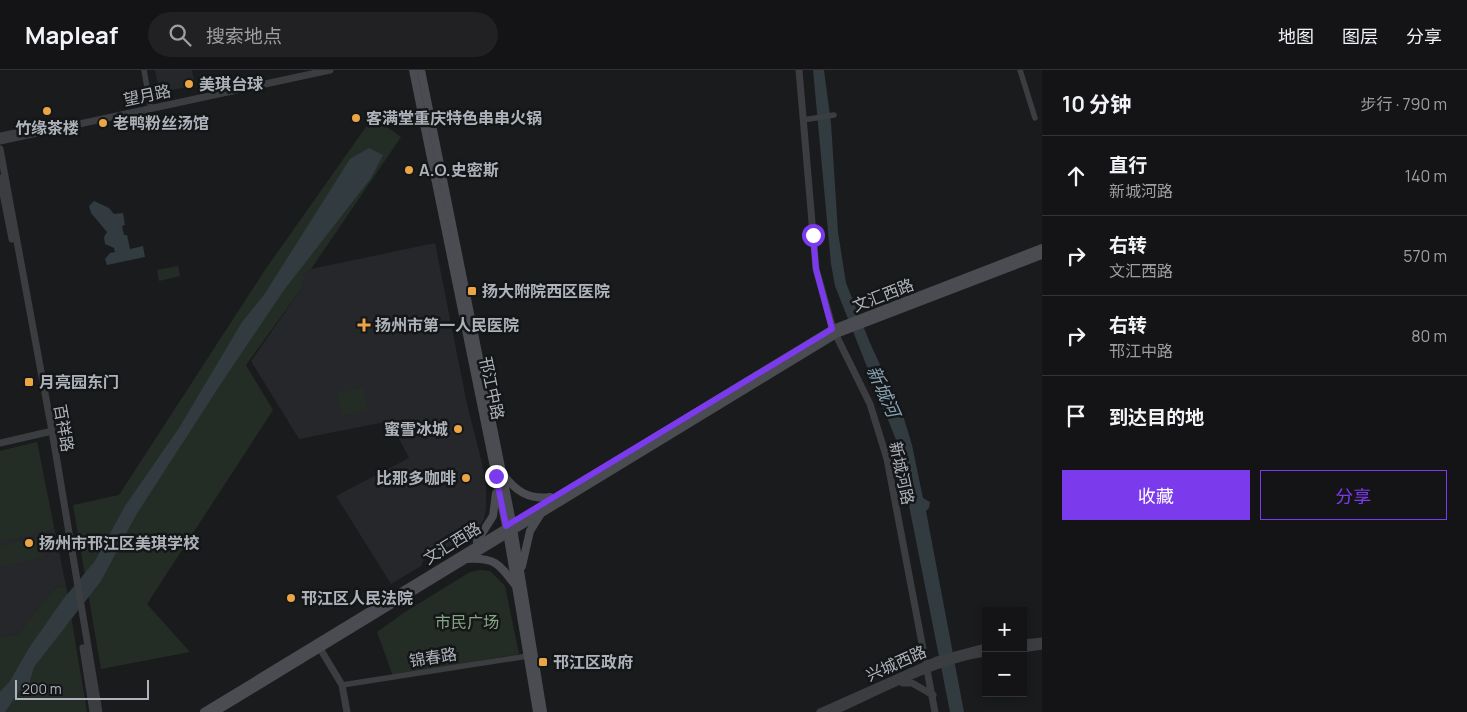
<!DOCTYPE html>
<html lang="zh">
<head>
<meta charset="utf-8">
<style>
	body { margin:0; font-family:Manrope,"Noto Sans SC",sans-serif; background:#212123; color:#f1f3f6 }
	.controls { position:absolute; right:15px; bottom:15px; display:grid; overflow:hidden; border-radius:0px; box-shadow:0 2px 8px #0003 }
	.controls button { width:45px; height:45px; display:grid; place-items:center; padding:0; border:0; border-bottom:1px solid #333335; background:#141416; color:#f1f3f6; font:25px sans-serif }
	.scale { position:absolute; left:15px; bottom:12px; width:134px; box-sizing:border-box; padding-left:5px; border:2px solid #aeb3bb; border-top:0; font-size:14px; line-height:18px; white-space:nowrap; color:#aeb3bb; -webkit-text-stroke:4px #151618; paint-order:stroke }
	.stop { position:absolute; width:15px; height:15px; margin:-11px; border:4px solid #7c3aed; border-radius:50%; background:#fff }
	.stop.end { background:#7c3aed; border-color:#fff; box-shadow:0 1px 5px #0008 }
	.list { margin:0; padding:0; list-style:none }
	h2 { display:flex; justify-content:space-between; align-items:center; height:65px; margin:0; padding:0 20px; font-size:21px }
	h2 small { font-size:16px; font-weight:400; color:#9d9ea1 }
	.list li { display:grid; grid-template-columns:32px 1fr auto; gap:15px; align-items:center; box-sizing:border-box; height:80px; padding:0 20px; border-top:1px solid #333335 }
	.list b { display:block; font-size:19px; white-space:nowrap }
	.list p { margin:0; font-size:16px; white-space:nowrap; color:#9d9ea1 }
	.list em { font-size:16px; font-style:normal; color:#9d9ea1 }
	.actions { display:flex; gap:10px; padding:15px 20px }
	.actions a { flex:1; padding:11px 0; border:1px solid #7c3aed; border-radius:0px; text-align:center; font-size:18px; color:#7c3aed }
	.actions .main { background:#7c3aed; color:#fff }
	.icon { flex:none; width:28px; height:28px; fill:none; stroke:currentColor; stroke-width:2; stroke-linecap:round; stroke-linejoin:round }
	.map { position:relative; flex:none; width:1042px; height:642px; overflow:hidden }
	header { display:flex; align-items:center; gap:30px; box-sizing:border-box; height:70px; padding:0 25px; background:#141416; border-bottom:1px solid #333335 }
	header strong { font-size:24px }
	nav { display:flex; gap:28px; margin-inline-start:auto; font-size:18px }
	.search { width:350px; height:45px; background:#212123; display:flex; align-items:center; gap:12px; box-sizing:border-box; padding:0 18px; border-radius:28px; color:#9d9ea1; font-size:19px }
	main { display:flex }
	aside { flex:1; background:#141416 }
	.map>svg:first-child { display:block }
	.built { fill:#26272a }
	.green { fill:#242d25 }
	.water { fill:#313b40 }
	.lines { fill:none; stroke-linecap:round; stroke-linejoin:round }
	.minor { stroke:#3c3d41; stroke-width:5.5 }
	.tertiary { stroke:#3c3d41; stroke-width:7 }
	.secondary { stroke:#4a4c51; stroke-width:8 }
	.route { stroke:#7c3aed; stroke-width:6 }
	.poi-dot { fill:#eba544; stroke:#151618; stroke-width:2 }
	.labels { text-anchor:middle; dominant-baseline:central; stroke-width:5; stroke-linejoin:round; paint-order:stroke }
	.poi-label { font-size:16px; font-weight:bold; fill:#aeb3bb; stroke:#151618; text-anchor:start }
	.street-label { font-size:16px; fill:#aeb3bb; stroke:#151618 }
	.park-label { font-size:16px; fill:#86a586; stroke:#151618 }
	.water-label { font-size:18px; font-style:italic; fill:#87a3b4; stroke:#151618 }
</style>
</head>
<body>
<header>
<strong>Mapleaf</strong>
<div class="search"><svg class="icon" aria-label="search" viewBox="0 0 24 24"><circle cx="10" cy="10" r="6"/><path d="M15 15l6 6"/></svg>搜索地点</div>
<nav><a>地图</a><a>图层</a><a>分享</a></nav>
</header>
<main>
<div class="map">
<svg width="1042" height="642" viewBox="0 0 1042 642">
	<rect width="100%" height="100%" fill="#1a1b1d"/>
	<!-- built -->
	<g class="built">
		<path d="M155,0H192L195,15L168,21L158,14Z"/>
		<path d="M435,173L467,334L482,393L486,415V438L484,449L476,463L424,489L421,496L391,514L336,426L409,388L390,351L299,369L251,291L301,219L306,202L311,199Z"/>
		<path d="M37,372L66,516L54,519L18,564L0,568V381Z"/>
	</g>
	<!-- green -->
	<g class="green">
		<path d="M373,47L401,67L311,199L306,202L301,219L246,295L273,340L147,534L190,582L101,599L73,435L119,425L265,200Z"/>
		<path d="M178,196L180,206L159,211L157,200Z"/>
		<path d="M363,318L367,340L342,345L337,323Z"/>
		<path d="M37,372L54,459L0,472V381Z"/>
		<path d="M39,467L44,486L0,497V476Z"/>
		<path d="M480,500L490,501L505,516L519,584L393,606L377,562L405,542L470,502Z"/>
		<path d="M66,516L87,642H0V568L18,564L54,519Z"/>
	</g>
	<!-- water -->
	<g class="water">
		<path d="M813,0H824L831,53L838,162L846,213L870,273L902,342L912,375L923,428L930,432L929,438L926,441L964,642H950L896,370L835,216L831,194Z"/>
		<path d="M369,78L383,85L371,108L284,220L222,312L136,445L101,511L34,597L29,614L20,620L5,642H0V622L10,611L29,578L64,528L95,491L125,436L179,358L242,252L264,225L350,89Z"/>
		<path d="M94,131L109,138L114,144L123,143L125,155L122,156L124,165H127L130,179L143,176L145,187L107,195L105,189L110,183L115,182L114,178L105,174L104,167L107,162L91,143L89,136Z"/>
	</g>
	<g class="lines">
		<!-- minor -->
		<g class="minor">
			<path d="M144,0L150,34"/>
			<path d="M1020,0L1035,48"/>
			<path d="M803,50L834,45"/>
			<path d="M342,615L528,586"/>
		</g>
		<!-- tertiary -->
		<g class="tertiary">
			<path d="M799,0L816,199L833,259L870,334L887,389L935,642"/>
			<path d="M0,66L35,59"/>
			<path d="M0,71L330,0"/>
			<path d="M0,79L52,361L99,642"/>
			<path d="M0,108L12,169"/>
			<path d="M0,373L48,362"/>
			<path d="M1023,573L1042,571"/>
			<path d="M318,575L342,615L347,642"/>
			<path d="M83,578L93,642"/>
			<path d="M1023,579L1042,576"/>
			<path d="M903,613H912L933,625"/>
			<path d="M820,642L937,590L986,577"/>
			<path d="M833,642C878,622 938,589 986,583"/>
		</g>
		<!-- secondary -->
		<g class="secondary">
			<path d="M413,0L506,456L537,642"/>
			<path d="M421,0L512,452L543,642"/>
			<path d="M503,404C515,421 529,430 550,427"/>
			<path d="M477,471L493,446L496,423"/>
			<path d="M466,489C494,487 499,493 515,515"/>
			<path d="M522,496L530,461L542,442"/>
			<path d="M204,642L833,259L1042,178"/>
			<path d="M215,642L836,264L1042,185"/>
		</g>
	</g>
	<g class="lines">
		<!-- route -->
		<path class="route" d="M496,406L506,456L832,259L816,199L813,165"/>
	</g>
	<!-- markers -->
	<g class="poi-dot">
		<circle cx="189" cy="14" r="5"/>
		<circle cx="47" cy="41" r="5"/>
		<circle cx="356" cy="48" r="5"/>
		<circle cx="103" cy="53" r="5"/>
		<circle cx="409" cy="100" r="5"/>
		<rect x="467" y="216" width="10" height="10" rx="2.5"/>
		<path d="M361.5 247.5h5v5h5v5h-5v5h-5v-5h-5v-5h5z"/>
		<rect x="24" y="307" width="10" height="10" rx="2.5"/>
		<circle cx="458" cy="359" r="5"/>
		<circle cx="466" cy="408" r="5"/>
		<circle cx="29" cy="473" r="5"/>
		<circle cx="291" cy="528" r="5"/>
		<rect x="538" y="587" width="10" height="10" rx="2.5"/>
	</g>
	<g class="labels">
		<!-- poi labels -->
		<g class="poi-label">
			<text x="199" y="14">美琪台球</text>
			<text x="366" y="48">客满堂重庆特色串串火锅</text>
			<text x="113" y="53">老鸭粉丝汤馆</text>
			<text x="47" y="58" text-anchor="middle">竹缘茶楼</text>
			<text x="419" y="100">A.O.史密斯</text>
			<text x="482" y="221">扬大附院西区医院</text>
			<text x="375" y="255">扬州市第一人民医院</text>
			<text x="39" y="312">月亮园东门</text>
			<text x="448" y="359" text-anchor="end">蜜雪冰城</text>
			<text x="456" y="408" text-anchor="end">比那多咖啡</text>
			<text x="39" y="473">扬州市邗江区美琪学校</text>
			<text x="301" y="528">邗江区人民法院</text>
			<text x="553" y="592">邗江区政府</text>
		</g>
		<!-- street labels -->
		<g class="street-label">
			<text transform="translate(147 25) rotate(-12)">望月路</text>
			<text transform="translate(883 225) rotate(-21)">文汇西路</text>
			<text transform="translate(492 318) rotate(78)">邗江中路</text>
			<text transform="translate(64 358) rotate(80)">百祥路</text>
			<text transform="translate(902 403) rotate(78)">新城河路</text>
			<text transform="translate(452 473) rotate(-32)">文汇西路</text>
			<text transform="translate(433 587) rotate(-9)">锦春路</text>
			<text transform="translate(896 593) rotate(-24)">兴城西路</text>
		</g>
		<!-- park labels -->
		<g class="park-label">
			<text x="467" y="552">市民广场</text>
		</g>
		<!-- water labels -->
		<g class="water-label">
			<text transform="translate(884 321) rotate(66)">新城河</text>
		</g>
	</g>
</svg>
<div class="controls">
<button>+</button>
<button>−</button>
</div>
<div class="scale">200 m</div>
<div class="stop" style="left:813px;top:165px"></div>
<div class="stop end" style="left:496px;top:406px"></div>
</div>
<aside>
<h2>10 分钟<small>步行 · 790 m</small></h2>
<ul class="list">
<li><svg class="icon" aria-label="ahead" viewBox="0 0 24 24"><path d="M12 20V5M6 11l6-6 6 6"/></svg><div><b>直行</b><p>新城河路</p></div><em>140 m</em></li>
<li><svg class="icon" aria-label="right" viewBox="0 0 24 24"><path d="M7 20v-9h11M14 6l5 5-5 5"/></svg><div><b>右转</b><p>文汇西路</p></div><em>570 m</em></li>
<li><svg class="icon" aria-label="right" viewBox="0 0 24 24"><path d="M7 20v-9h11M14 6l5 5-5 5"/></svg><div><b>右转</b><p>邗江中路</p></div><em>80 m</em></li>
<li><svg class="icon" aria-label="arrive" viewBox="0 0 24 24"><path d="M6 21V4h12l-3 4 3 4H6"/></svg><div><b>到达目的地</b></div></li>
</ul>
<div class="actions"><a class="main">收藏</a><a>分享</a></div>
</aside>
</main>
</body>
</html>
